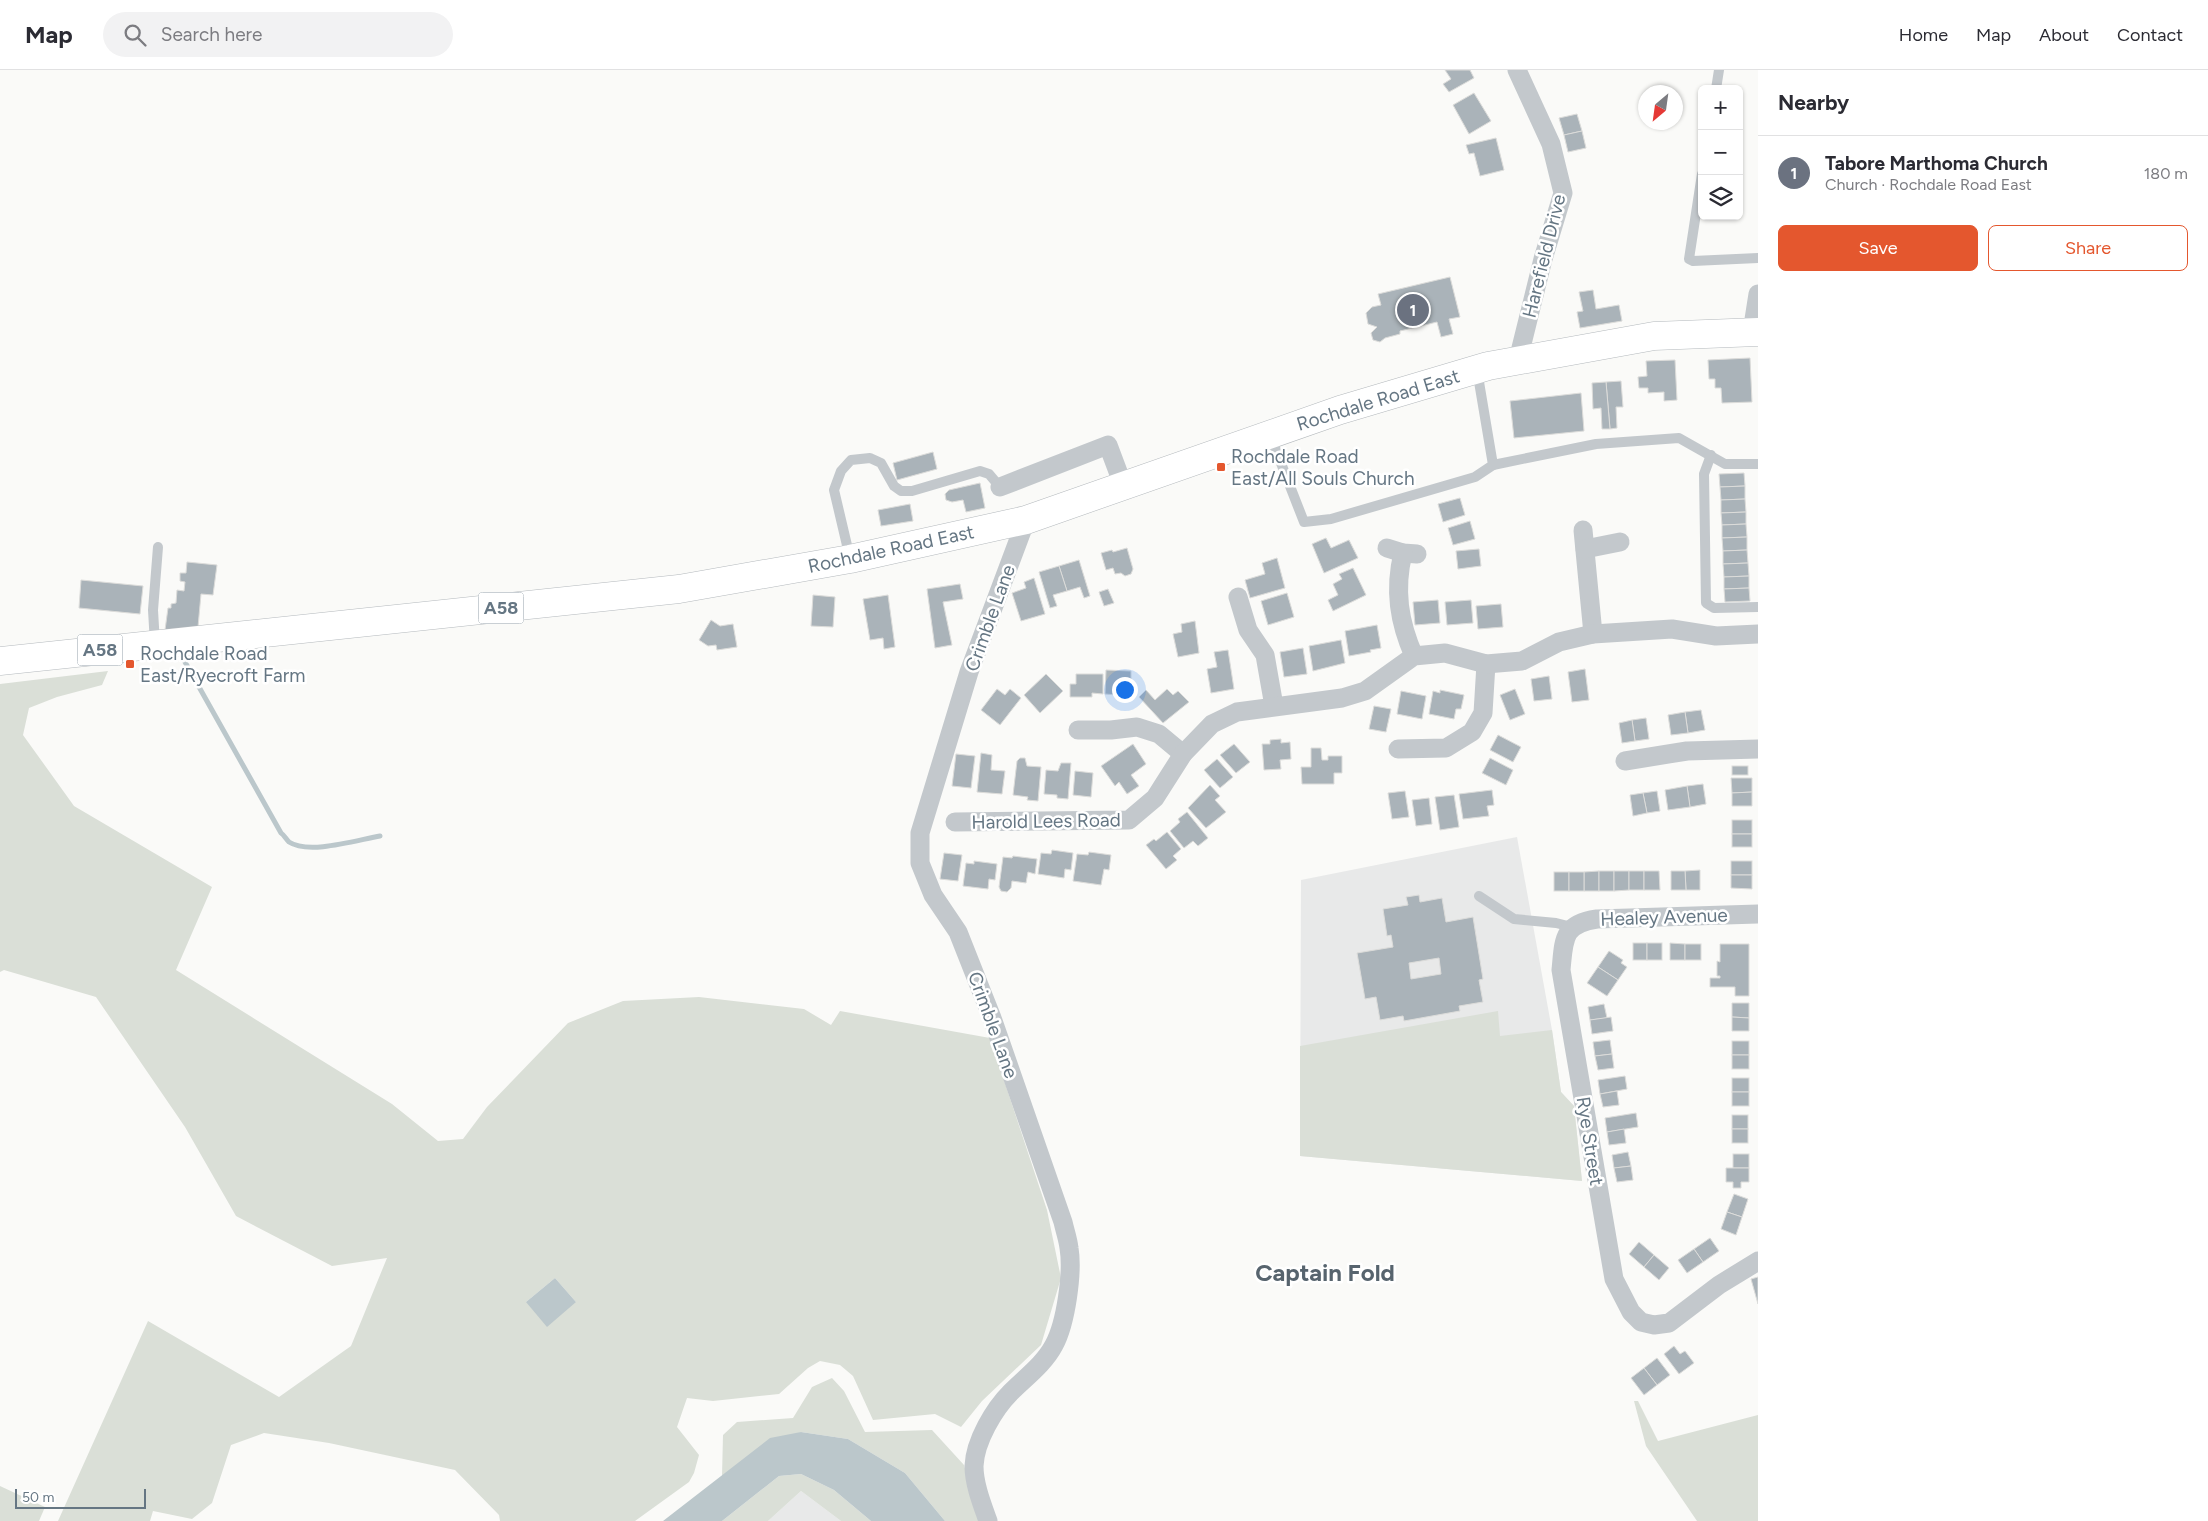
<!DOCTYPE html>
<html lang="en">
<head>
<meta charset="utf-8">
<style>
	body { margin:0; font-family:Figtree,sans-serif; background:#f2f2f3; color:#2b2b33 }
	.controls { position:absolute; right:15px; top:15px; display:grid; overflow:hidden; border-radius:8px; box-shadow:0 1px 4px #0004 }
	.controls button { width:45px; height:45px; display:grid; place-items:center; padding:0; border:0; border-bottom:1px solid #e1e1e2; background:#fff; color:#2b2b33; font:25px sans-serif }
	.compass { position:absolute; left:1638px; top:15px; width:45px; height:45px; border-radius:50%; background:#fff; box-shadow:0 1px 4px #0004; rotate:209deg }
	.scale { position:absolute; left:15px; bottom:12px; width:131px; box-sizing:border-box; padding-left:5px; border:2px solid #657683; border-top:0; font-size:14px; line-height:18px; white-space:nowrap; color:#657683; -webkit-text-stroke:4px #fff; paint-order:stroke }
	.you { position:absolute; left:1124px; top:619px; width:18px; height:18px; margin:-12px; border:4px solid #fff; border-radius:50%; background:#1a73e8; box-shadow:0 0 0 8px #1a73e833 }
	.badge { display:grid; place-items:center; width:32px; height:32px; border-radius:50%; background:#e4572e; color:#fff; font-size:16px; font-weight:700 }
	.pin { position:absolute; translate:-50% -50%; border:2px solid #fff; box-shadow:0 1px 5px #0006 }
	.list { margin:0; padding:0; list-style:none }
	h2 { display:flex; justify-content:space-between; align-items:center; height:65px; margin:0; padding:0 20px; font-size:21px }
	h2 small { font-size:16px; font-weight:400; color:#7c7c81 }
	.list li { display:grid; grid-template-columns:32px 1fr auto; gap:15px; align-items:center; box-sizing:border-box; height:75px; padding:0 20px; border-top:1px solid #e1e1e2 }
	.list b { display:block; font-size:19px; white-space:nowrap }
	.list p { margin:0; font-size:16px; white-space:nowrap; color:#7c7c81 }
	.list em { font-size:16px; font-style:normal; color:#7c7c81 }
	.actions { display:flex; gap:10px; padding:15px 20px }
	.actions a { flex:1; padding:11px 0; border:1px solid #e4572e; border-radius:8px; text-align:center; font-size:18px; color:#e4572e }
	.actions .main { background:#e4572e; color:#fff }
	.icon { flex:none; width:28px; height:28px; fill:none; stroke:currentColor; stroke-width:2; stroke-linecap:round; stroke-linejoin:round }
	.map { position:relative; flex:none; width:1758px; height:1451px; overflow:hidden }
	header { display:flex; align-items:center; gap:30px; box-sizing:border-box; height:70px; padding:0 25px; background:#fff; border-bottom:1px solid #e1e1e2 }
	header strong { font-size:24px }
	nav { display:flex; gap:28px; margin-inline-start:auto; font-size:18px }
	.search { width:350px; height:45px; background:#f2f2f3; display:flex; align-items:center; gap:12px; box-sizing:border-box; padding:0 18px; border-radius:28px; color:#7c7c81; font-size:19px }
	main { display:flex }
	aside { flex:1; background:#fff }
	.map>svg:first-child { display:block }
	.built { fill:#e8e9e9 }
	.green { fill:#dadfd7; fill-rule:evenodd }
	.water { fill:#bbc7cb }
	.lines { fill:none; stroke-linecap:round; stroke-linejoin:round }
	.stream { stroke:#bbc7cb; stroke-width:5 }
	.building { fill:#aab3b9; stroke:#dcdcda; fill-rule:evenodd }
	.trunk-casing { stroke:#b4b9bd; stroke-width:29 }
	.service { stroke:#c3c8cc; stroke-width:10 }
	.minor { stroke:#c3c8cc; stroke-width:19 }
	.trunk { stroke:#fff; stroke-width:28 }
	.poi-dot { fill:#e4572e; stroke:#fff; stroke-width:2 }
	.labels { text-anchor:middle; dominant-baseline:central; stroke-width:5; stroke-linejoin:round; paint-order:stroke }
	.shield { fill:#fff; stroke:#939fa8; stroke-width:1 }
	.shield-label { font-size:18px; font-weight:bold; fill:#657683 }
	.street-label { font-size:19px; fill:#657683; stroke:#fff }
	.poi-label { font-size:19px; fill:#657683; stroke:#fff; text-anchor:start }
	.district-label { font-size:24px; font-weight:bold; fill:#57646e; stroke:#fff }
</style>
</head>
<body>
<header>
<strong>Map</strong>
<div class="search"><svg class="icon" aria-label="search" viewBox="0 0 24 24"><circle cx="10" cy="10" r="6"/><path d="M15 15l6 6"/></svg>Search here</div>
<nav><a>Home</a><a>Map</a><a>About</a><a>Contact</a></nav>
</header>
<main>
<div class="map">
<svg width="1758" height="1451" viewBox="0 0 1758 1451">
	<rect width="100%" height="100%" fill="#fafaf8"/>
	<!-- built -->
	<g class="built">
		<path d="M1517,767L1552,960L1561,1022L1574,1036L1582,1111L1300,1086L1301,810Z"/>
		<path d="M801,1421L841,1451H768Z"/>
	</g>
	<!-- green -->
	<g class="green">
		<path d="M108,601L102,615L57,627L29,638L23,665L74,736L212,817L176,900L392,1034L438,1071L463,1069L487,1037L568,953L623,931L699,927L804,939L831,955L840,941L990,968L1047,1140L1061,1208L1041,1275L982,1331L961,1357L935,1344L873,1350L853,1306L840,1295L820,1291L808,1298L779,1324L713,1331L687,1328L677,1357L699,1385L694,1403L689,1412L635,1451H500L499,1445L455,1400L329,1373L264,1363L231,1375L212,1433L192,1449L153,1441L150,1451H58L148,1251L279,1327L351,1276L387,1188L332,1196L236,1146L185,1057L96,927L4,900L0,902V614ZM555,1208L576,1232H526Z"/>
		<path d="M1498,941L1500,966L1552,960L1561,1022L1574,1036L1582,1111L1300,1086V976Z"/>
		<path d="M832,1308L844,1321L865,1362L932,1360L964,1395L980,1451H945L905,1403L848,1369L801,1362L722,1406L723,1365L737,1352L793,1348L812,1317Z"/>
		<path d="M1634,1331H1638L1658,1371L1758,1345V1451H1697L1646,1376Z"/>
		<path d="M801,1404L834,1420L871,1451H841L801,1421L768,1451H722L779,1406Z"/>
		<path d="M0,1416L45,1437L39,1451H0Z"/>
	</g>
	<!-- water -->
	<g class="water">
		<path d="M555,1208L576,1232L547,1257L526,1232Z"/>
		<path d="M801,1362L848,1369L905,1403L945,1451H871L834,1420L801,1404L779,1406L722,1451H663L770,1368Z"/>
	</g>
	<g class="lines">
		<!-- stream -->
		<path class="stream" d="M185,592L281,763C284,765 286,769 289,772C309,785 357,770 380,766"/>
	</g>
	<!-- building -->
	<g class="building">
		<path d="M1445,0H1470L1474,8L1449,22L1443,14L1451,9Z"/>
		<path d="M1474,23L1491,51L1469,64L1453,35Z"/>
		<path d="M1577,44L1582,61L1564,65L1559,48Z"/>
		<path d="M1582,61L1586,78L1568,82L1564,65Z"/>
		<path d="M1496,68L1504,100L1480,106L1474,83L1469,84L1466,75Z"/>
		<path d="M1450,207L1460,247L1449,249L1453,264L1441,267L1437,252L1400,261V264L1385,268L1380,272L1373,270L1371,263L1377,257L1368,254L1366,243L1372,237L1381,235L1378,224Z"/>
		<path d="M1593,220L1596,239L1619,235L1622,251L1580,258L1577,242L1583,241L1579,222Z"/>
		<path d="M1750,288L1752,332L1722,333L1721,318H1715V309H1709L1708,290Z"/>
		<path d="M1675,290L1677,330L1664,331V322L1648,323V318H1639L1638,307L1647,306L1646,291Z"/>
		<path d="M1621,311L1623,337H1616L1617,358L1610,359L1606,312Z"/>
		<path d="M1606,312L1610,359H1602L1601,338L1593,339L1592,313Z"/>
		<path d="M1581,323L1584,361L1514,368L1510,331Z"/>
		<path d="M933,382L937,399L897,410L893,393Z"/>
		<path d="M1744,403L1745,416L1720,417L1719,404Z"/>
		<path d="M980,413L985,438L966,442L963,430L952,432L946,430L945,424L949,420Z"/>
		<path d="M1745,416V429L1721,430L1720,417Z"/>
		<path d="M1460,428L1465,445L1443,452L1438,434Z"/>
		<path d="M1745,429L1746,442L1721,443V430Z"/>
		<path d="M910,434L913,451L881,456L878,440Z"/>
		<path d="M1746,442V454L1722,455L1721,443Z"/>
		<path d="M1470,451L1475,469L1453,475L1448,458Z"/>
		<path d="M1746,454L1747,467L1722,468V455Z"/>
		<path d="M1747,467V480L1723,481L1722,468Z"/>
		<path d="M1326,468L1331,478L1349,470L1358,488L1324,503L1312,474Z"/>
		<path d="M1127,478L1133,499L1131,504L1125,506L1121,503L1115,504L1113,498L1106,500L1101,483L1112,480L1113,482Z"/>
		<path d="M1479,479L1481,496L1458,499L1456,481Z"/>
		<path d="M1747,480L1748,493L1723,494V481Z"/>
		<path d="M1277,488L1285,518L1250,528L1245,510L1265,504L1262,493Z"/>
		<path d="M1079,490L1090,526L1084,528L1080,517L1067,521L1059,496Z"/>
		<path d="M187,492L217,495L213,525L201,524L198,557L165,560L168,538H171V534L176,533L177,520L184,521L185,512L180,511V503H186Z"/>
		<path d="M1748,493L1749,506L1724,507L1723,494Z"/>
		<path d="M1059,496L1067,521L1053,525L1057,536L1050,538L1039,502Z"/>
		<path d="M1353,498L1366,525L1333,541L1328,530L1338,525L1333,514L1342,509L1339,504Z"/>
		<path d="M1749,506V518L1724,519V507Z"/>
		<path d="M1034,508L1045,544L1021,551L1012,523L1026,518L1024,512Z"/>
		<path d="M81,510L143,516L140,544L79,538Z"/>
		<path d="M960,514L963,529L943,532L952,575L935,578L927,519Z"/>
		<path d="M1749,518L1750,531L1725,532L1724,519Z"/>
		<path d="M1108,519L1114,533L1104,536L1099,522Z"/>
		<path d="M1287,523L1294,547L1268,555L1261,531Z"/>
		<path d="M813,525L835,527L833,557L811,556Z"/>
		<path d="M888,525L895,577L884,579L883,568L870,570L863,529Z"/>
		<path d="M1438,530L1440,553L1415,555L1413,532Z"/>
		<path d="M1471,530L1473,553L1447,555L1445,532Z"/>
		<path d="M1501,534L1503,557L1478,559L1476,536Z"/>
		<path d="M711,550L720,556L733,554L737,577L717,580L716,575L708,576L699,570Z"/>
		<path d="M1195,551L1199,583L1178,587L1173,564L1182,562L1181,554Z"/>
		<path d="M1377,555L1381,578L1370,580L1371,582L1349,586L1345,561Z"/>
		<path d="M1341,570L1345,593L1313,601L1309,576Z"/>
		<path d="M1303,578L1307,604L1284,607L1280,582Z"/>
		<path d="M1228,580L1234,619L1211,623L1207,599L1217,597L1214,582Z"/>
		<path d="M1585,599L1589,630L1572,632L1568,602Z"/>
		<path d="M1106,600L1131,601V626L1105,624Z"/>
		<path d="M1046,604L1063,621L1040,643L1024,625Z"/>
		<path d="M1076,604H1103V624L1092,623V627H1070V614H1076Z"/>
		<path d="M1549,606L1552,629L1534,631L1531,609Z"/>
		<path d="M997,619L1005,625L1010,619L1021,628L1000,655L981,640Z"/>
		<path d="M1167,619L1173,625L1178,621L1189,632L1163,653L1139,627L1146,620L1155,630Z"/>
		<path d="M1515,619L1525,644L1510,650L1500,625Z"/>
		<path d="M1440,620L1464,625L1461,639H1456L1454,649L1429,644L1433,621L1440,623Z"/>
		<path d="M1401,621L1426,626L1422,649L1397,644Z"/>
		<path d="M1374,636L1391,639L1386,662L1369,659Z"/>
		<path d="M1701,640L1705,660L1688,663L1685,642Z"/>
		<path d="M1685,642L1688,663L1671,665L1668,645Z"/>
		<path d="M1646,648L1649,669L1635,671L1632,650Z"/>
		<path d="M1632,650L1635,671L1622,673L1619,653Z"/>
		<path d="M1498,665L1521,677L1513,692L1490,680Z"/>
		<path d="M1281,669V673L1290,672L1291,689L1280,690L1281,699L1264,700L1262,674H1270V670Z"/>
		<path d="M1133,674L1146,694L1131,705L1139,716L1127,724L1119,712L1115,716L1101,696Z"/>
		<path d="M1234,674L1250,692L1236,703L1220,685Z"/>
		<path d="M1311,678H1321L1322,690H1328V686H1342V703H1334V714H1302L1301,697H1311Z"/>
		<path d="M981,683L992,685L991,700L1005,701L1002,724L977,722Z"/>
		<path d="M956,684L975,686L971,718L952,716Z"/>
		<path d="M1020,688H1025L1027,696L1041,697L1038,731L1027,730L1028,727L1013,725L1017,691Z"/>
		<path d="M1490,688L1513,700L1506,715L1482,703Z"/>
		<path d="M1217,689L1233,707L1220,718L1204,700Z"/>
		<path d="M1061,693H1071L1068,729L1057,728V725L1044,724L1046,700L1058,701Z"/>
		<rect x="1732" y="696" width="16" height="9"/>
		<path d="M1075,701L1093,703L1091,727L1073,725Z"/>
		<path d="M1731,708H1752V722L1732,723Z"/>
		<path d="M1703,714L1706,734L1690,737L1687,716Z"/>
		<path d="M1210,715L1220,726L1215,730L1226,742L1206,758L1188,738Z"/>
		<path d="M1687,716L1690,737L1668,740L1665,720Z"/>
		<path d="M1492,720L1494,735L1487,736L1489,746L1463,749L1459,724Z"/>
		<path d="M1405,721L1409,747L1392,749L1388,723Z"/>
		<path d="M1657,721L1660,741L1647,743L1643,723Z"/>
		<path d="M1752,722V736H1732V723Z"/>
		<path d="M1643,723L1647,743L1633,746L1630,725Z"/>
		<path d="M1454,725L1459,757L1440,760L1435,727Z"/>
		<path d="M1429,728L1432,754L1416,756L1412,730Z"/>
		<path d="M1187,742L1208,768L1198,776L1193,771L1184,778L1170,761L1180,752L1178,749Z"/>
		<rect x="1732" y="750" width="20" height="14"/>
		<path d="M1167,762L1181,779L1173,786L1177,790L1166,799L1146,775L1154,769L1156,771Z"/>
		<rect x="1732" y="764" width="20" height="13"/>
		<path d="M1052,780L1073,783L1071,800L1065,799L1064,808L1038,804L1041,783L1051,784Z"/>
		<path d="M1089,782L1111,785L1109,800L1104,799L1101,815L1073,811L1077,784L1088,785Z"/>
		<path d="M944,783L962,785L958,811L940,809Z"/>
		<path d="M1013,786L1037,789L1035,804L1028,802L1026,813L1012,811L1011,818L1007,822L1001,821L999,817L1003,787L1012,788Z"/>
		<path d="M974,791L997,794L995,810L989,809L988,819L963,816L966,793L974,794Z"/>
		<rect x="1731" y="791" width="21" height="14"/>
		<path d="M1700,800V820H1686L1685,801Z"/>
		<path d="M1599,801V821H1584V802Z"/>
		<rect x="1599" y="801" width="15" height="20"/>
		<path d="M1614,801H1629V820L1614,821Z"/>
		<rect x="1629" y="801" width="15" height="19"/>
		<path d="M1644,801H1659L1660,820H1644Z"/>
		<path d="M1671,801H1685L1686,820H1671Z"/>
		<rect x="1554" y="802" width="15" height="19"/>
		<rect x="1569" y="802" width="15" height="19"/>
		<path d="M1731,805H1752V819L1731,818Z"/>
		<path d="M1419,825L1420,832L1442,828L1446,852L1473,847L1483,909L1479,910L1483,932L1459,936L1460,941L1404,951L1403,946L1380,950L1376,927L1365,929L1357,883L1393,877L1391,865L1387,866L1383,839L1408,835L1406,827ZM1439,888L1441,904L1411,909L1409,893Z"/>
		<rect x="1633" y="873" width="14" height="17"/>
		<rect x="1647" y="873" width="15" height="17"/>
		<path d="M1670,873L1685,874V890H1670Z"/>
		<rect x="1685" y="874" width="16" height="16"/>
		<path d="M1720,874H1749V926H1735V917H1710V908H1720V906H1717V891L1720,892Z"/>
		<path d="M1609,881L1623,890L1621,893L1627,897L1618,910L1598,897Z"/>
		<path d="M1598,897L1618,910L1607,926L1587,913Z"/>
		<path d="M1732,933H1749V948L1732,947Z"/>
		<path d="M1604,934L1607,948L1590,950L1588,937Z"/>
		<path d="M1611,947L1613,961L1592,964L1590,950Z"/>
		<path d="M1732,947L1749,948V961H1732Z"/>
		<path d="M1610,970L1612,984L1595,986L1593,972Z"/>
		<rect x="1732" y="971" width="17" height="14"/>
		<path d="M1612,984L1614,998L1598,1000L1595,986Z"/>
		<rect x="1732" y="985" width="17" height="14"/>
		<path d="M1625,1006L1627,1019L1600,1024L1598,1010Z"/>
		<rect x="1732" y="1008" width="17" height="14"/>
		<path d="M1617,1021L1619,1035L1603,1037L1600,1024Z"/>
		<rect x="1732" y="1022" width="17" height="14"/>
		<path d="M1636,1043L1638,1057L1607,1062L1605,1048Z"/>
		<rect x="1732" y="1045" width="16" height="14"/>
		<path d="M1624,1059L1626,1073L1609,1075L1607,1062Z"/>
		<rect x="1732" y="1059" width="16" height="14"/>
		<path d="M1628,1082L1631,1096L1614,1098L1612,1085Z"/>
		<rect x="1733" y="1084" width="16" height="14"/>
		<path d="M1631,1096L1633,1110L1617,1112L1614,1098Z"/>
		<path d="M1726,1098H1749V1112H1741V1118H1733V1112H1726Z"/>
		<path d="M1734,1124L1748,1129L1742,1147L1727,1142Z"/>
		<path d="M1727,1142L1742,1147L1736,1165L1721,1159Z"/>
		<path d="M1710,1168L1719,1181L1703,1192L1694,1179Z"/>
		<path d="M1639,1172L1654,1185L1644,1197L1629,1184Z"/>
		<path d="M1694,1179L1703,1192L1687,1203L1678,1190Z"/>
		<path d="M1654,1185L1669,1198L1659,1210L1644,1197Z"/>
		<path d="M1758,1207V1234L1751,1209Z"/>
		<path d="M1674,1276L1680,1284L1685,1281L1694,1293L1679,1304L1664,1284Z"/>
		<path d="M1657,1288L1670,1305L1657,1315L1644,1298Z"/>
		<path d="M1644,1298L1657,1315L1644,1325L1631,1308Z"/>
	</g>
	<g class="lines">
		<!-- trunk casing -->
		<g class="trunk-casing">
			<path id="trunk" d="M0,591L679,519L850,489L1026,450L1340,340L1488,296L1654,266L1758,262"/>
		</g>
		<!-- service -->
		<g class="service">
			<path d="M1716,19L1719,0"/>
			<path d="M1702,104L1689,189L1693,191L1758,188"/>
			<path d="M1270,365L1304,452L1331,449L1475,407L1493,395L1477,300"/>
			<path d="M1711,385L1704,404L1706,533L1714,538L1758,537"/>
			<path d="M1493,395L1596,374L1679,368L1725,394H1758"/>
			<path d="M850,488L834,420L841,401L851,390L870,388L881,393L894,416L901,421H912L980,401L989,404L1000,417"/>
			<path d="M155,574L153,540L158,477"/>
			<path d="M1479,826L1514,849L1556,853L1572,857"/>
		</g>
		<!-- minor -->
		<g class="minor">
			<path d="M1517,0L1551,74L1563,123L1543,189L1518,290"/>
			<path d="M1752,262L1758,224"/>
			<path d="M1000,417L1108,375L1123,415"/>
			<path d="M1583,460L1593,564"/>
			<path d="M1387,478L1403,483L1417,484"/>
			<path d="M1585,479L1620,472"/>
			<path d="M1403,483C1394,520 1399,552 1414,586"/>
			<path d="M1238,527L1248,560L1265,585L1274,636"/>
			<path d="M1078,660H1111L1137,657L1159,664L1183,684"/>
			<path d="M1398,679L1446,678L1472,662L1483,643L1486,594"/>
			<path d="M1625,691L1687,681L1758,679"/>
			<path d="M955,752L1129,750L1155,728L1183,684L1212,654L1237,642L1342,628L1365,621L1414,586L1445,583L1486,594L1522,591L1559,572L1593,564L1672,559L1716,566L1758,564"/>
			<path d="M1758,844L1597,849C1562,854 1564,870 1561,900L1614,1209L1631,1242L1641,1252L1654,1255L1669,1253L1719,1215L1758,1191"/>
			<path d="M988,1451C982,1434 974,1414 974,1396C975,1371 994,1339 1011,1322C1026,1307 1044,1294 1054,1275C1066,1253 1073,1202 1069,1178C1068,1169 1065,1161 1063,1152L992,948L958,862L933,825L920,793V763L969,602L1026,450"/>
		</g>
		<!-- trunk -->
		<use href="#trunk" class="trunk"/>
	</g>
	<!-- markers -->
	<g class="poi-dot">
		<rect x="1216" y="392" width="10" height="10" rx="2.5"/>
		<rect x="125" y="589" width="10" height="10" rx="2.5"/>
	</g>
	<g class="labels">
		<!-- shield labels -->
		<g class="shield">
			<rect x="478.5" y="522.5" width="45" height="31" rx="4"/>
			<rect x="77.5" y="564.5" width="45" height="31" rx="4"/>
		</g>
		<g class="shield-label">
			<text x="501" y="538">A58</text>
			<text x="100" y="580">A58</text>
		</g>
		<!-- street labels -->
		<g class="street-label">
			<text transform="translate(1544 186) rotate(-76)">Harefield Drive</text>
			<text transform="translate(1378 330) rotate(-17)">Rochdale Road East</text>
			<text transform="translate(891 479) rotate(-12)">Rochdale Road East</text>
			<text transform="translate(990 548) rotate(-70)">Crimble Lane</text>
			<text transform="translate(1046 751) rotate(-1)">Harold Lees Road</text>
			<text transform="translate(1664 847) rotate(-2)">Healey Avenue</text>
			<text transform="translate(993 955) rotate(70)">Crimble Lane</text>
			<text transform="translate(1590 1071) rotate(81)">Rye Street</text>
		</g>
		<!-- poi labels -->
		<g class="poi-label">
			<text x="1231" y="386">Rochdale Road<tspan x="1231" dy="22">East/All Souls Church</tspan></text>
			<text x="140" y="583">Rochdale Road<tspan x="140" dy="22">East/Ryecroft Farm</tspan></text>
		</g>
		<!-- district labels -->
		<g class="district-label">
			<text x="1325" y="1202">Captain Fold</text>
		</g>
	</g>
</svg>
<div class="controls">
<button>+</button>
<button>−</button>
<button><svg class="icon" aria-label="layers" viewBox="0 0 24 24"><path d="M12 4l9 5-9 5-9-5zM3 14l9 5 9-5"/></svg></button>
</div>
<svg class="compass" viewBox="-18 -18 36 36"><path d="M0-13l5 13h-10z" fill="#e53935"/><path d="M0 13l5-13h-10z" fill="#7c7c81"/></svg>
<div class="scale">50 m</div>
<div class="you"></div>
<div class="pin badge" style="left:1413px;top:240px;background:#6b7280">1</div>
</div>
<aside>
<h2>Nearby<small></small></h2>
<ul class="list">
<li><span class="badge" style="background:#6b7280">1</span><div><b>Tabore Marthoma Church</b><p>Church · Rochdale Road East</p></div><em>180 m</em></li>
</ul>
<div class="actions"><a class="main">Save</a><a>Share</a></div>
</aside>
</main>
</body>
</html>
